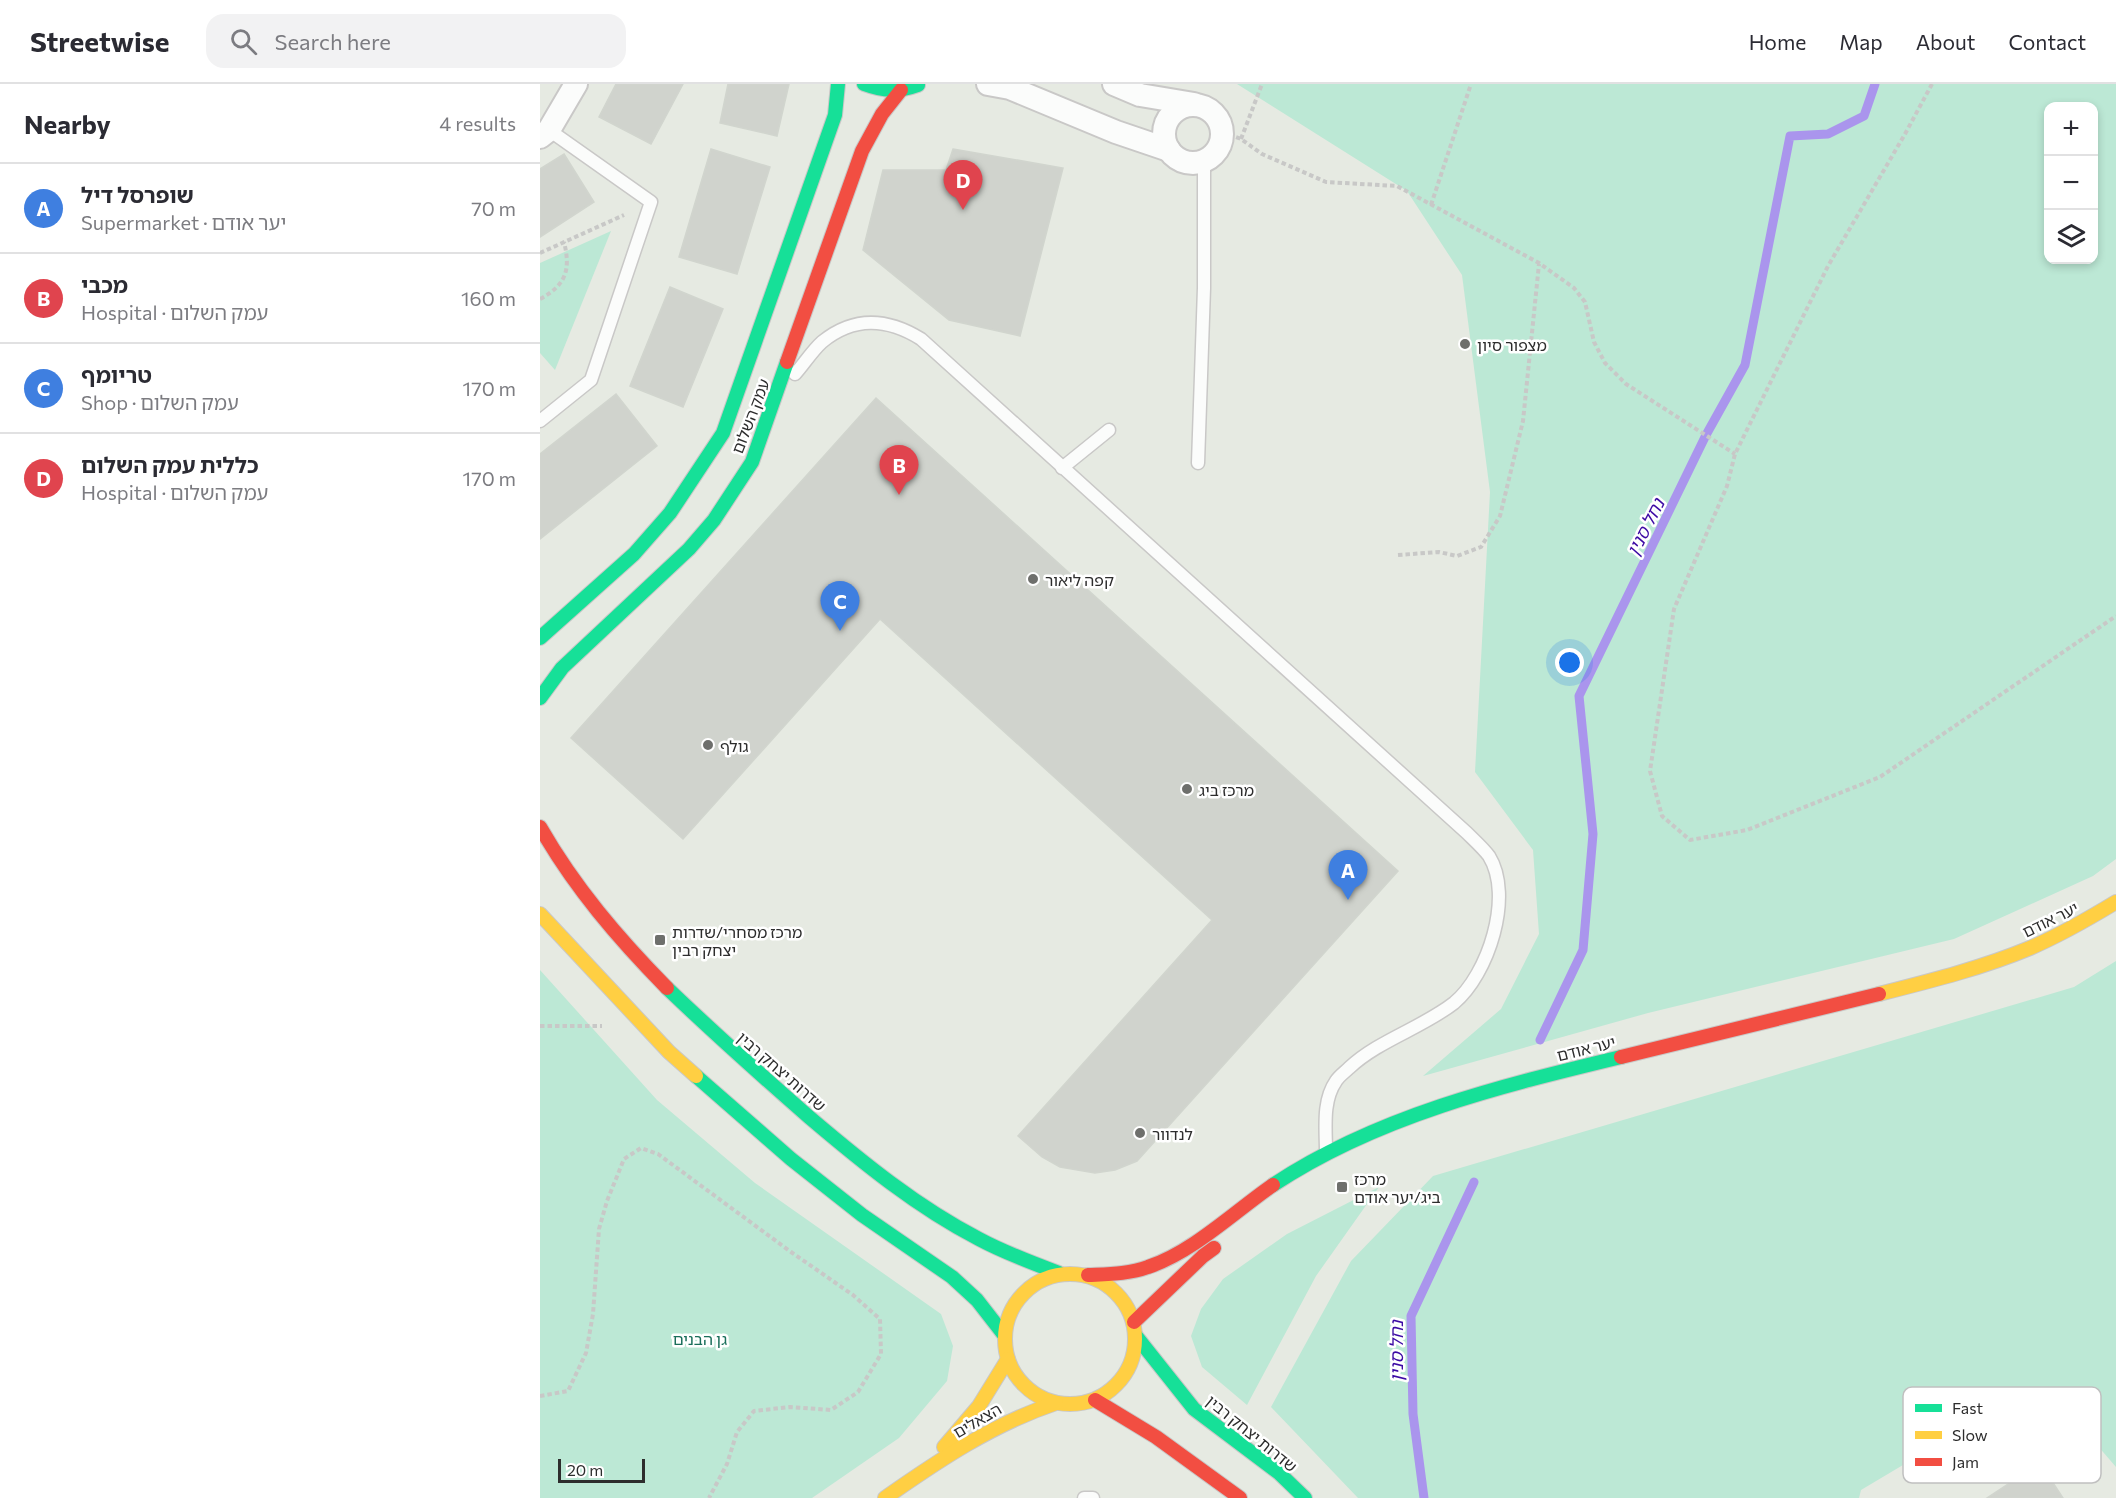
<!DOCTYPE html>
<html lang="en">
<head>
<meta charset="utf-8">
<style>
	body { margin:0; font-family:Commissioner,"Noto Sans Hebrew",sans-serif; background:#f2f2f3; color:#2b2b33 }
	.controls { position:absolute; right:18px; top:18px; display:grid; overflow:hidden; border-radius:12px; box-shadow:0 3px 9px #0003 }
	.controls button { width:54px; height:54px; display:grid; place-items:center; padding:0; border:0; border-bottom:2px solid #e1e1e2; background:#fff; color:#2b2b33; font:30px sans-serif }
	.scale { position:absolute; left:18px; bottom:15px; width:87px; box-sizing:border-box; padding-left:6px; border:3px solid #2d2d2d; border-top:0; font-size:16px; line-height:21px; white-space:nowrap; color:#2d2d2d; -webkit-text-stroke:4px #fff; paint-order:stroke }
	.you { position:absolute; left:1030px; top:579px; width:21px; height:21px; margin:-15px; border:4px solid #fff; border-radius:50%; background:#1a73e8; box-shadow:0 0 0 9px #1a73e833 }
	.badge { display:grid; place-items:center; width:39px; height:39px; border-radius:50%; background:#7c3aed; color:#fff; font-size:20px; font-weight:700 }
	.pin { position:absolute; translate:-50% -50px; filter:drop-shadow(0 2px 3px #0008) }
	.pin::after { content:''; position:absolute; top:32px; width:21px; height:18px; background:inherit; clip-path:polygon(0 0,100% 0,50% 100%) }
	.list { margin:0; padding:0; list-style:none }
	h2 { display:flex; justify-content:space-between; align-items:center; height:78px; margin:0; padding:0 24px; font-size:26px }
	h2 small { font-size:20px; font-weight:400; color:#7c7c81 }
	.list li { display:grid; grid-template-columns:39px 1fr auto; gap:18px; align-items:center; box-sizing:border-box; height:90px; padding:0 24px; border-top:2px solid #e1e1e2 }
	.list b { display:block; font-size:22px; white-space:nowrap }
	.list p { margin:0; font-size:20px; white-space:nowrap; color:#7c7c81 }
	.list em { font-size:20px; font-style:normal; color:#7c7c81 }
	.icon { flex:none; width:33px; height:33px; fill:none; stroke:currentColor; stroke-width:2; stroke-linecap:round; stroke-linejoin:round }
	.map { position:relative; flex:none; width:1576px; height:1414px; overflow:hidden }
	header { display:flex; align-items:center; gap:36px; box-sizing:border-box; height:84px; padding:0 30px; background:#fff; border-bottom:2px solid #e1e1e2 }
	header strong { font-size:28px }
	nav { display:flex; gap:33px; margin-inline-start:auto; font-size:21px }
	.search { width:420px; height:54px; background:#f2f2f3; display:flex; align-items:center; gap:15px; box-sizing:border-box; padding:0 21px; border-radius:18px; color:#7c7c81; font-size:22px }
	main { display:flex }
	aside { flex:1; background:#fff }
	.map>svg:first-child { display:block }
	.green { fill:#bce8d5; fill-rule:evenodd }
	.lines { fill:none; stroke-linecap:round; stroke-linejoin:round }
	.stream { stroke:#aa95ed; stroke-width:9 }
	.building { fill:#d0d3cd; stroke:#d1d5ce; stroke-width:1.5 }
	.lane-casing { stroke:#c9c8c7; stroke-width:15 }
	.street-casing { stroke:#c9c8c7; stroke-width:26 }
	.fast-casing { stroke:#c9c8c7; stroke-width:16 }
	.slow-casing { stroke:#c9c8c7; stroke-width:16 }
	.jam-casing { stroke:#c9c8c7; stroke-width:16 }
	.path { stroke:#c8c8c7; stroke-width:4; stroke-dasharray:4.5 3; stroke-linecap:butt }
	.lane { stroke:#fbfcfb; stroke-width:12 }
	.street { stroke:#fbfcfb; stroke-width:22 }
	.fast { stroke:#16e098; stroke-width:14 }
	.slow { stroke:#ffcf43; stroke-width:14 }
	.jam { stroke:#f24e42; stroke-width:14 }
	.poi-dot { fill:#6e6f6c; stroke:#fff; stroke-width:2 }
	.labels { text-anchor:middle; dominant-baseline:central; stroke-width:5; stroke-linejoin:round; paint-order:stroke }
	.poi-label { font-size:16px; fill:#2d2d2d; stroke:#fff; text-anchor:start }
	.street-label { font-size:16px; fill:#2d2d2d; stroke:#fff }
	.park-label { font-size:16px; fill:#196e5a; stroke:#fff }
	.water-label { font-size:18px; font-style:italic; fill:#3c0aa4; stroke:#fff }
	.key { fill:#fff; stroke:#c0c0c0; stroke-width:1.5 }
	.key-label { font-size:16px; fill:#2d2d2d }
</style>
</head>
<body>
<header>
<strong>Streetwise</strong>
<div class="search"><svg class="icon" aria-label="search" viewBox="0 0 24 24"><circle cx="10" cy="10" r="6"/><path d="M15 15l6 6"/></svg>Search here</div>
<nav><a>Home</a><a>Map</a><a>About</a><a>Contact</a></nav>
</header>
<main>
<aside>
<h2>Nearby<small>4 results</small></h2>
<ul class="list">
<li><span class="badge" style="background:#3f7fe0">A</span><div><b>שופרסל דיל</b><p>Supermarket · יער אודם</p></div><em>70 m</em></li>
<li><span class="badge" style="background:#e0444e">B</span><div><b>מכבי</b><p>Hospital · עמק השלום</p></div><em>160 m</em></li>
<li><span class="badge" style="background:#3f7fe0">C</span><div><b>טריומף</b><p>Shop · עמק השלום</p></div><em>170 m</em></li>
<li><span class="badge" style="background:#e0444e">D</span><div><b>כללית עמק השלום</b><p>Hospital · עמק השלום</p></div><em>170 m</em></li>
</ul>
</aside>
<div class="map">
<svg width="1576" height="1414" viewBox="0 0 1576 1414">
	<rect width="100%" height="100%" fill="#e6eae2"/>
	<!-- green -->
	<g class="green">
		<path d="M697,0H1576V775L1553,792L1414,855L1108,929L883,992L961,925L999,850L993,766L935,688L950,408L922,191L867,107ZM1508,22H1554V176H1508Z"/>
		<path d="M71,147L15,286L0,269V179Z"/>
		<path d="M1576,877V1383L1519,1317L1489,1306L1321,1406L1319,1414H818L731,1323L811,1177L893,1092L1534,903Z"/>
		<path d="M0,886L117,1016L215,1099L401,1230L413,1262L407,1297L359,1354L272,1414H0Z"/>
		<path d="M839,1103L776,1192L707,1321L662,1283L651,1252L661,1225L683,1195L747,1150Z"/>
	</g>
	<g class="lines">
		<!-- stream -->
		<g class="stream">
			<path d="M1000,956L1043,866L1053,750L1039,612L1166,351L1205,281L1250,52L1288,50L1324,32L1335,0"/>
			<path d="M884,1414L873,1330L871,1232L934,1098"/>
		</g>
	</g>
	<!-- building -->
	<g class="building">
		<path d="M76,0H143L111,60L59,33Z"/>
		<path d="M188,0H249L237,52L180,39Z"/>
		<path d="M171,65L230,83L197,190L139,173Z"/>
		<path d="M413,65L523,84L480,252L409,236L323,166L343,86H406Z"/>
		<path d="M24,70L54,118L0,153V85Z"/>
		<path d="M130,203L183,225L143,323L90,302Z"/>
		<path d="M76,310L117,362L0,455V370Z"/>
		<path d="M336,314L858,787L597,1077L575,1086L555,1089L520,1083L502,1073L478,1052L672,836L340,535L143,755L31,654Z"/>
		<path d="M1500,1379L1523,1414H1447Z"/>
	</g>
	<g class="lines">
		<!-- lane casing -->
		<g class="lane-casing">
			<g id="lane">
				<path d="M255,290C264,280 272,267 282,258C314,232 347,234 381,255L927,749C934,756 943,764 949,772C974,812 948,891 914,919C882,944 839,956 809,984C805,988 799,992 796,997C782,1017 786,1045 786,1068"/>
				<path d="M0,337L51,296L111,118L9,46"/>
				<path d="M658,379L664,204V77"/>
				<path d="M522,384L569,346"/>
				<path d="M544,1414H553"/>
			</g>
		</g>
		<!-- street casing -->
		<g class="street-casing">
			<g id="street">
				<path d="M448,0L470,4L576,48L629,66"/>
				<path d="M574,0L600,11L654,20"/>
				<circle cx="653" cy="50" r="29"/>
				<path d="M0,53L9,46L36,0"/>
			</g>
		</g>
		<!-- fast casing -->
		<g class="fast-casing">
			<g id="fast">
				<path d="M324,0C343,7 359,8 378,1"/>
				<path d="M0,554L94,470L130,429L183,349L295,31L298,0"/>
				<path d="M0,614L22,584L149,465L174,436L212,378L247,278"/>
				<path d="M127,904C173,948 221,991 269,1033C322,1078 377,1123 439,1155C465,1169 492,1179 519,1189"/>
				<path d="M156,992L251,1075L322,1131L412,1193L437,1216L465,1252"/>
				<path d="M733,1101C837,1032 961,1002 1081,973"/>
				<path d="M596,1252L654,1325L739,1389L765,1414"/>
			</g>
		</g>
		<!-- slow casing -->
		<g class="slow-casing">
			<g id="slow">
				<path d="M0,830L129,968L156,992"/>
				<path d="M1339,910C1390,897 1442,884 1490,864C1520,851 1548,835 1576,818"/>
				<circle cx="530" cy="1255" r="65"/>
				<path d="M404,1363L439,1322L468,1275"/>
				<path d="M345,1414C399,1376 453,1340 516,1319"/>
			</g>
		</g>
		<!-- jam casing -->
		<g class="jam-casing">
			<g id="jam">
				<path d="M247,278L322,67L342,30L361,6"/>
				<path d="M0,743C35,804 78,854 127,904"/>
				<path d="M1081,973L1339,910"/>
				<path d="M548,1191C568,1190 589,1190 608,1183C653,1168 694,1128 733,1101"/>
				<path d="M594,1238L663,1172L674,1164"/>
				<path d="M555,1316L616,1353L700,1414"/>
			</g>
		</g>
		<!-- path -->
		<g class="path">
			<path d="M1392,0L1365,50L1288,182L1195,370L1187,402L1134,525L1110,687L1122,732L1150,756L1207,746L1340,693L1576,532"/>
			<path d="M682,48L701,55L722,70L786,98L857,102L999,179L1034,204L1045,218L1054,258L1065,279L1086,300L1195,370"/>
			<path d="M701,55L722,0"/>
			<path d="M891,121L931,0"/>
			<path d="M0,169L84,131"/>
			<path d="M0,215C26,201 31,186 24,158"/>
			<path d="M858,471L899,468L917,472L941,463L960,432L983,337L999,180"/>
			<path d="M0,942H62"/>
			<path d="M0,1312L28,1307L46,1269L53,1230L59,1145L67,1117L84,1075L101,1064L118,1070L251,1168L313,1211L340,1235L341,1270L318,1308L291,1326L250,1323L214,1327L197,1348L187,1380L169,1414"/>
		</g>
		<!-- lane -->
		<use href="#lane" class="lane"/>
		<!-- street -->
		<use href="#street" class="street"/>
		<!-- fast -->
		<use href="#fast" class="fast"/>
		<!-- slow -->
		<use href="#slow" class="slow"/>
		<!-- jam -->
		<use href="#jam" class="jam"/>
	</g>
	<!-- markers -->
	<g class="poi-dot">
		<circle cx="925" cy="260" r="6"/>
		<circle cx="493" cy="495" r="6"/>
		<circle cx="168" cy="661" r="6"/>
		<circle cx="647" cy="705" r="6"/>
		<rect x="114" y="850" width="12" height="12" rx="3"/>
		<circle cx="600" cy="1049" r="6"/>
		<rect x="796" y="1097" width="12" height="12" rx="3"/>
	</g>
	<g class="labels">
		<!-- poi labels -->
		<g class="poi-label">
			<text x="937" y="260">מצפור סיון</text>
			<text x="505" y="495">קפה ליאור</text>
			<text x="180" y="661">גולף</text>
			<text x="659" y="705">מרכז ביג</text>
			<text x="132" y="847">מרכז מסחרי/שדרות<tspan x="132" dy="18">יצחק רבין</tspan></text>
			<text x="612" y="1049">לנדוור</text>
			<text x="814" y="1094">מרכז<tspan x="814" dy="18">ביג/יער אודם</tspan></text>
		</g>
		<!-- street labels -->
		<g class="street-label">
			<text transform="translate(210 332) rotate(-69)">עמק השלום</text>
			<text transform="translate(1510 835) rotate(-26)">יער אודם</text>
			<text transform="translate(1046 964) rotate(-14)">יער אודם</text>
			<text transform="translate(242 987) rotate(41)">שדרות יצחק רבין</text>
			<text transform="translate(437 1336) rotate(-30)">הצאלים</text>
			<text transform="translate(712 1349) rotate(39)">שדרות יצחק רבין</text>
		</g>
		<!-- park labels -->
		<g class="park-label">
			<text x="160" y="1254">גן הבנים</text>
		</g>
		<!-- water labels -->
		<g class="water-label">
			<text transform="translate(1105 443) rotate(-63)">נחל סנין</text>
			<text transform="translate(856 1267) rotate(-90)">נחל סנין</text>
		</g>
	</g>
	<!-- legend -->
	<rect x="1363" y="1303" width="198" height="96" rx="9" class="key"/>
	<rect x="1375" y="1320" width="27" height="8" fill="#16e098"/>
	<rect x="1375" y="1347" width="27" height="8" fill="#ffcf43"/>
	<rect x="1375" y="1374" width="27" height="8" fill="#f24e42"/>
	<g class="key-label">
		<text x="1412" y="1330">Fast</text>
		<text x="1412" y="1357">Slow</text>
		<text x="1412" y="1384">Jam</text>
	</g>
</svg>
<div class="controls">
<button>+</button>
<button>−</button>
<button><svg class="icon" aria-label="layers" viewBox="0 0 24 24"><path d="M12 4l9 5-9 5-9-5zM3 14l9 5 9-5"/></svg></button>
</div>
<div class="scale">20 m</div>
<div class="you"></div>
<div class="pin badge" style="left:808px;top:816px;background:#3f7fe0">A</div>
<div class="pin badge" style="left:359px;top:411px;background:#e0444e">B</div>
<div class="pin badge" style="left:300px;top:547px;background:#3f7fe0">C</div>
<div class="pin badge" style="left:423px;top:126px;background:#e0444e">D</div>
</div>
</main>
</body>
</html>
